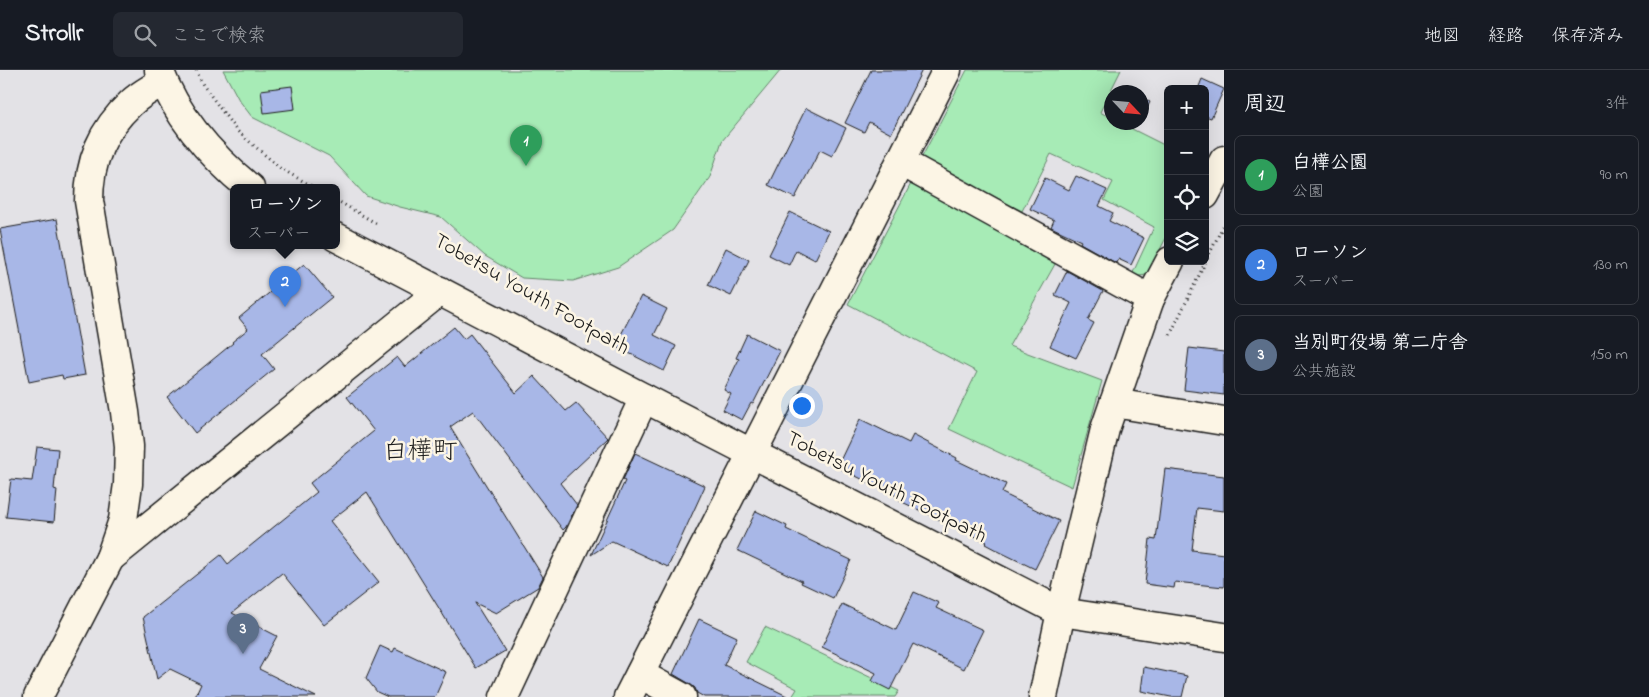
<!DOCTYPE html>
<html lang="ja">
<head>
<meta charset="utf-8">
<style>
	body { margin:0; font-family:"Indie Flower","Klee One",sans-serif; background:#242831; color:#f1f3f6 }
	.controls { position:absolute; right:15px; top:15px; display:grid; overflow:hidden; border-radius:8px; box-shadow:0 5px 20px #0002 }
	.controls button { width:45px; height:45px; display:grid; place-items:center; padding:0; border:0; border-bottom:1px solid #363941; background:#171b24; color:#f1f3f6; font:25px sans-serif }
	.compass { position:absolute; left:1104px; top:15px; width:45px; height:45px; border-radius:50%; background:#171b24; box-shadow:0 5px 20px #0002; rotate:116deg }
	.you { position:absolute; left:801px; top:335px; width:18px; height:18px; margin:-12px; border:4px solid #fff; border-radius:50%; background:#1a73e8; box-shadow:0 0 0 8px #1a73e833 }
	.badge { display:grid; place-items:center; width:32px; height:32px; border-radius:50%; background:#d1495b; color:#fff; font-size:16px; font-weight:700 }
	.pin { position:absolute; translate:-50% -41px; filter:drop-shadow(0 1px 2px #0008) }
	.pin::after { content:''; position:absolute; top:26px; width:18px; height:15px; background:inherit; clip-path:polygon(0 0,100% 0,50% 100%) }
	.popup { position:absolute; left:230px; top:114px; width:110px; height:65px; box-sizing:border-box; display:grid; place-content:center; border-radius:8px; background:#171b24; filter:drop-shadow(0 1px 4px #0005); font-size:16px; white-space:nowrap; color:#9ea1a6 }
	.popup b { font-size:19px; color:#f1f3f6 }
	.popup::after { content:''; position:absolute; left:50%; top:100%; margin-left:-10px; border:10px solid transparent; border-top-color:#171b24 }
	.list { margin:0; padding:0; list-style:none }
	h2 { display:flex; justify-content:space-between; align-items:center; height:65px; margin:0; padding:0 20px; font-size:21px }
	h2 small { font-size:16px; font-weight:400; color:#9ea1a6 }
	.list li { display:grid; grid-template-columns:32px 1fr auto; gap:15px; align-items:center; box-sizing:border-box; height:80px; margin:0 10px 10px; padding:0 10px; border:1px solid #363941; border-radius:8px }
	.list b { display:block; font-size:19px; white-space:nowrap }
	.list p { margin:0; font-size:16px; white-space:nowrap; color:#9ea1a6 }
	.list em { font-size:16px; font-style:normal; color:#9ea1a6 }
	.icon { flex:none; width:28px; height:28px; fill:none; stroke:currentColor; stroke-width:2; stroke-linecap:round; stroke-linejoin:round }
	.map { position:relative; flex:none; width:1224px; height:627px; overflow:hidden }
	header { display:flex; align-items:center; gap:30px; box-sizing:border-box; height:70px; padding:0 25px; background:#171b24; border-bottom:1px solid #363941 }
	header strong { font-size:24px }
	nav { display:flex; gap:28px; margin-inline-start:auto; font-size:18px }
	.search { width:350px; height:45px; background:#242831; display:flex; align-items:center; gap:12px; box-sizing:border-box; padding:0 18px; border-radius:8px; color:#9ea1a6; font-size:19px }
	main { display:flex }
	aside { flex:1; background:#171b24 }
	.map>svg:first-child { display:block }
	.green { fill:#a7ebb6; stroke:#628469 }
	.building { fill:#a8b7e7; stroke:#1c1c1c }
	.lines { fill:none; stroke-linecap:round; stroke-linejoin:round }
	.minor-casing { stroke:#1c1c1c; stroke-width:31 }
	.path { stroke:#1c1c1c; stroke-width:3; stroke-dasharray:1 4; stroke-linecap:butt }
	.minor { stroke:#fcf5e5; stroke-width:28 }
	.labels { text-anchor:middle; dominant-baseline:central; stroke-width:5; stroke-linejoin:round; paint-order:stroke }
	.street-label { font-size:22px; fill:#1c1c1c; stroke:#fcf5e5 }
	.quarter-label { font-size:25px; fill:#1c1c1c; stroke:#fcf5e5 }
</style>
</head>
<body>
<header>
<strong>Strollr</strong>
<div class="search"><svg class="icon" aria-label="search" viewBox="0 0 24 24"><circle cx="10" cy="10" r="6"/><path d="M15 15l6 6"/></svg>ここで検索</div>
<nav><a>地図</a><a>経路</a><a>保存済み</a></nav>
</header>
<main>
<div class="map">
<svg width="1224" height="627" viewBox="0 0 1224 627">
	<rect width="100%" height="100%" fill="#e3e2e6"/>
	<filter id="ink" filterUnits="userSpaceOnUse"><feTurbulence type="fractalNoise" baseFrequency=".02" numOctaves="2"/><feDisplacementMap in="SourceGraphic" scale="10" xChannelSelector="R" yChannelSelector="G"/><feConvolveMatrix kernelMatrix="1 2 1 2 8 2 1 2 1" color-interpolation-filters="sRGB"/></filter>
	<g filter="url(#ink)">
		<!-- green -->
		<g class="green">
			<path d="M223,0H781L722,71L710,107L673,160L618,197L573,211L522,208L485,186L441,147L400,137L366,126L329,86L252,47L239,30Z"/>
			<path d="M967,0H1121L1100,42L1111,48L1112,52L1120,53L1168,77V164L1147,205L1131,207L1154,157L1104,130L1113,112L1051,84L1022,141L939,100L922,87Z"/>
			<path d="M915,106L1059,187L1009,276L1102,311L1072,417L949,359L977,302L848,234Z"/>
			<path d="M765,557L899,621L895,627H792L797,619L746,592Z"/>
		</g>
		<!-- building -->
		<g class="building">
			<path d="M871,0H922L891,64L869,52L864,62L845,53Z"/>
			<path d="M1202,9L1224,19L1211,48L1205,46V19H1198Z"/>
			<path d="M292,16L295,39L264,43L261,20Z"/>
			<path d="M1142,28L1150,32L1142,49Z"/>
			<path d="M806,38L846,58L832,86L820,80L795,128L768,115Z"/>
			<path d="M1076,106L1107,120L1099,136L1113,143L1109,151L1144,168L1131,195L1118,189L1116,193L1080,173L1081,171L1051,157L1054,150L1030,139L1045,108L1069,120Z"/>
			<path d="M790,142L829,161L815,190L796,180L789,195L769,185Z"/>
			<path d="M57,149L85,305L63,309L62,305L29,312L0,159Z"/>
			<path d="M726,178L749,190L731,226L708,215Z"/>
			<path d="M304,194L332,227L262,284L274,299L195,363L167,327L233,273L232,272L248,259L239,248Z"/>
			<path d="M1067,201L1103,221L1088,250L1094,253L1076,288L1050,276L1071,233L1055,225Z"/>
			<path d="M641,226L667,239L654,265L676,276L664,301L615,276Z"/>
			<path d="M454,257L464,269L470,264L516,323L534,306L566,341L576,333L608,368L560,413L577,435L566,457L563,460L473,341L450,357L543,507L538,517L496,543L475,533L505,581L476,598L367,422L330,451L379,512L324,555L282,503L232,543L277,566L259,599L316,627H195L201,614L170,599L157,609L143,547L221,485L228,494L317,422L310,413L374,361L347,327L397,287L405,297Z"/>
			<path d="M747,264L780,281L753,334L751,333L742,350L723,340L731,324L724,320L739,289L736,288Z"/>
			<path d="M1189,278L1224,282V325L1184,320Z"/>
			<path d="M860,349L909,373L913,365L957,388L956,390L1006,414L1002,423L1059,451L1035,499L1000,482L985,474L987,472L900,431L901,428L837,397Z"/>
			<path d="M37,377L58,379L54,419L57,420L54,452L6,447L11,409L32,411Z"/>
			<path d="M635,383L705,416L668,497L612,471L591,485L625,411L623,410Z"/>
			<path d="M1165,399L1224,406V441L1197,438L1192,480L1224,484V517L1175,512L1174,518L1145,514L1150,469L1156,470Z"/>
			<path d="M756,441L787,456L786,459L851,490L833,528L801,513L802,511L737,480Z"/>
			<path d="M914,522L939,533L936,538L983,560L964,599L913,574L890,620L872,611L876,603L822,577L842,534L896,560Z"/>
			<path d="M699,549L737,567L724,595L789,627H704L697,623L695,618L690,614L673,604Z"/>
			<path d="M380,576L393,582L395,578L446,602L435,627H388L377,622L366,608Z"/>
			<path d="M1144,597L1187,606L1182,627H1171L1141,621Z"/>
		</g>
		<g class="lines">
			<!-- minor casing -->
			<g class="minor-casing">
				<g id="minor">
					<path d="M159,0C177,47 212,87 250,118"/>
					<path d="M901,92L1150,229"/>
					<path d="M1205,125L1224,90"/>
					<path d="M336,167L644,328L1061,542L1224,567"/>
					<path d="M1114,333L1224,351"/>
					<path d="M110,488L440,221"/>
					<path d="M640,604L682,627"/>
					<path d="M38,627L110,488L123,450L128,414L129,376L125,342L89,131C89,91 102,60 131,33C140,24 153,18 163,11"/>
					<path d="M504,627L644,328"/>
					<path d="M628,627L947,0"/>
					<path d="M1043,627L1061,542L1105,359L1150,229L1170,191"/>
				</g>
			</g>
			<!-- path -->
			<g class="path">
				<path d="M196,0L203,15L236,60L280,98L315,118"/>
				<path d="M336,130L379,155"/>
				<path d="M1170,265L1224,154"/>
			</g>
			<!-- minor -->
			<use href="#minor" class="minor"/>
		</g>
	</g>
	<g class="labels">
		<!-- street labels -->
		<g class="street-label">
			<text transform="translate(531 225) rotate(30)">Tobetsu Youth Footpath</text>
			<text transform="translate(886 418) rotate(27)">Tobetsu Youth Footpath</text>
		</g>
		<!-- quarter labels -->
		<g class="quarter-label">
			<text x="420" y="382">白樺町</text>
		</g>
	</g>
</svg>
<div class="controls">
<button>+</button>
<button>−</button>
<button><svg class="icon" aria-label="locate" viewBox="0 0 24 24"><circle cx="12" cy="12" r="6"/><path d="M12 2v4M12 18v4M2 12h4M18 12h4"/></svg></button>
<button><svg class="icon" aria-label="layers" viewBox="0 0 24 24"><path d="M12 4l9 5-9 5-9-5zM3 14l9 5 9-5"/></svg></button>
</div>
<svg class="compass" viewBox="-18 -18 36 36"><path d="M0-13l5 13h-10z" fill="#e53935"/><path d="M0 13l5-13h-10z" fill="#9ea1a6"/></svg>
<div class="you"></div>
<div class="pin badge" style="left:526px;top:96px;background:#2e9e5b">1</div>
<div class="pin badge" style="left:285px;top:237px;background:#3f7fe0">2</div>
<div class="popup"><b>ローソン</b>スーパー</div>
<div class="pin badge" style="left:243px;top:584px;background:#5c6f8a">3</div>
</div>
<aside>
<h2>周辺<small>3件</small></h2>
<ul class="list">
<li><span class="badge" style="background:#2e9e5b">1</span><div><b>白樺公園</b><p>公園</p></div><em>90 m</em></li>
<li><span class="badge" style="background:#3f7fe0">2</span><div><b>ローソン</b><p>スーパー</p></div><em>130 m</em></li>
<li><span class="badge" style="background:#5c6f8a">3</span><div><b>当別町役場 第二庁舎</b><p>公共施設</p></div><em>150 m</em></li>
</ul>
</aside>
</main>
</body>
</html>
